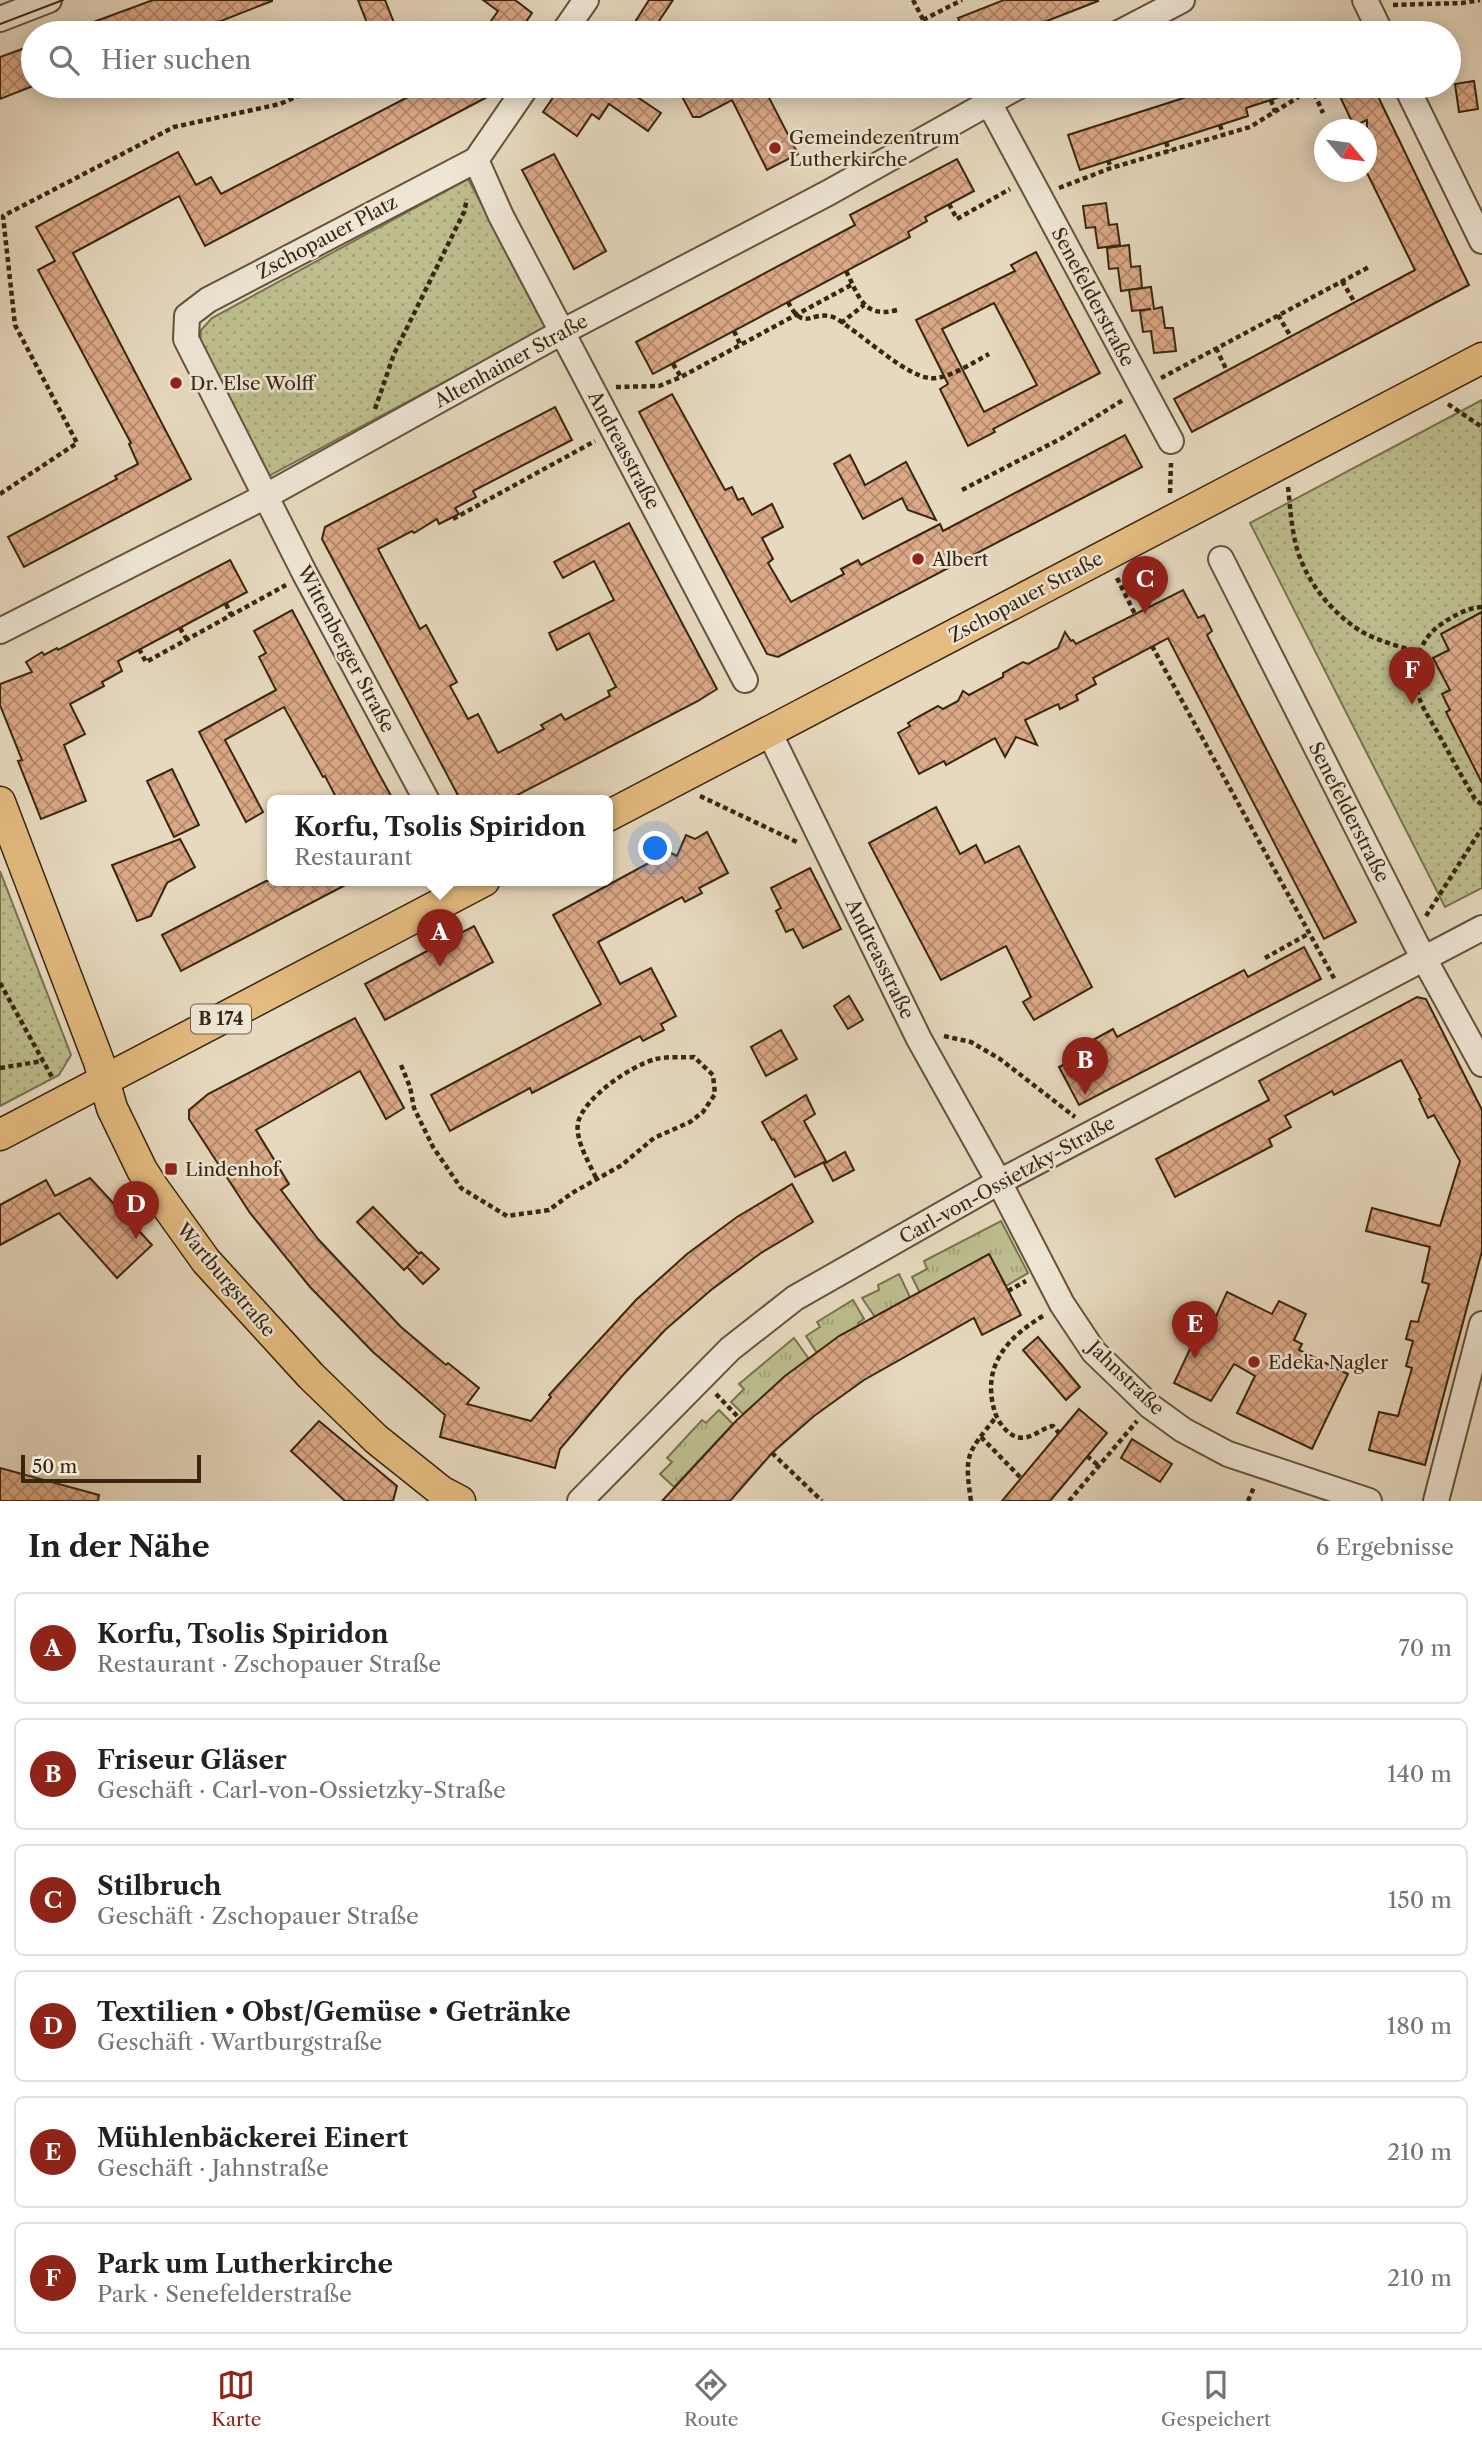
<!DOCTYPE html>
<html lang="de">
<head>
<meta charset="utf-8">
<style>
	body { margin:0; font-family:"Libre Caslon Text",serif; background:#f2f2f2; color:#202124 }
	.compass { position:absolute; left:1314px; top:119px; width:63px; height:63px; border-radius:50%; background:#fff; box-shadow:0 4px 18px #0003; rotate:119deg }
	.scale { position:absolute; left:21px; bottom:18px; width:180px; box-sizing:border-box; padding-left:7px; border:4px solid #38260f; border-top:0; font-size:19px; line-height:24px; white-space:nowrap; color:#38260f; -webkit-text-stroke:5px #efe6d5; paint-order:stroke }
	.you { position:absolute; left:656px; top:849px; width:24px; height:24px; margin:-18px; border:5px solid #fff; border-radius:50%; background:#1a73e8; box-shadow:0 0 0 10px #1a73e833 }
	.badge { display:grid; place-items:center; width:46px; height:46px; border-radius:50%; background:#8f2418; color:#fff; font-size:23px; font-weight:700 }
	.pin { position:absolute; translate:-50% -58px; filter:drop-shadow(0 2px 4px #0008) }
	.pin::after { content:''; position:absolute; top:37px; width:24px; height:21px; background:inherit; clip-path:polygon(0 0,100% 0,50% 100%) }
	.popup { position:absolute; left:267px; top:795px; width:346px; height:91px; box-sizing:border-box; display:grid; place-content:center; border-radius:10px; background:#fff; filter:drop-shadow(0 2px 5px #0005); font-size:23px; white-space:nowrap; color:#757577 }
	.popup b { font-size:26px; color:#202124 }
	.popup::after { content:''; position:absolute; left:50%; top:100%; margin-left:-14px; border:14px solid transparent; border-top-color:#fff }
	.list { margin:0; padding:0; list-style:none }
	h2 { display:flex; justify-content:space-between; align-items:center; height:91px; margin:0; padding:0 28px; font-size:30px }
	h2 small { font-size:23px; font-weight:400; color:#757577 }
	.list li { display:grid; grid-template-columns:46px 1fr auto; gap:21px; align-items:center; box-sizing:border-box; height:112px; margin:0 14px 14px; padding:0 14px; border:2px solid #e0e0e0; border-radius:10px }
	.list b { display:block; font-size:26px; white-space:nowrap }
	.list p { margin:0; font-size:23px; white-space:nowrap; color:#757577 }
	.list em { font-size:23px; font-style:normal; color:#757577 }
	.icon { flex:none; width:38px; height:38px; fill:none; stroke:currentColor; stroke-width:2; stroke-linecap:round; stroke-linejoin:round }
	.map { position:relative; flex:none; width:1482px; height:1501px; overflow:hidden }
	.search { position:absolute; background:#fff; box-shadow:0 4px 18px #0003; left:21px; right:21px; top:21px; height:77px; display:flex; align-items:center; gap:18px; box-sizing:border-box; padding:0 24px; border-radius:38px; color:#757577; font-size:26px }
	.sheet { height:847px; background:#fff }
	nav { display:flex; justify-content:space-around; align-items:center; box-sizing:border-box; height:98px; border-top:2px solid #e0e0e0; background:#fff; font-size:19px; color:#757577 }
	nav a { display:grid; justify-items:center; gap:4px }
	nav .on { color:#8f2418 }
	.map>svg:first-child { display:block }
	.grass { fill:url(#grass-tufts); stroke:#7a724e; stroke-width:2 }
	.park { fill:url(#park-dots); stroke:#7a724e; stroke-width:2 }
	.building { fill:url(#building-cross-hatch); stroke:#38260f; stroke-width:2; fill-rule:evenodd }
	.lines { fill:none; stroke-linecap:round; stroke-linejoin:round }
	.minor-casing { stroke:#64533b; stroke-width:28 }
	.major-casing { stroke:#38260f; stroke-width:33 }
	.path { stroke:#38260f; stroke-width:4.5; stroke-dasharray:5 3.5; stroke-linecap:butt }
	.minor { stroke:#efe6d5; stroke-width:24 }
	.major { stroke:#e4bc80; stroke-width:30 }
	.tram { stroke:#38260f; stroke-width:2 }
	.poi-dot { fill:#8f2418; stroke:#efe6d5; stroke-width:2.5 }
	.labels { text-anchor:middle; dominant-baseline:central; stroke-width:5; stroke-linejoin:round; paint-order:stroke }
	.shield { fill:#efe6d5; stroke:#6f604a; stroke-width:2 }
	.shield-label { font-size:18px; font-weight:bold; fill:#38260f }
	.poi-label { font-size:19px; fill:#38260f; stroke:#efe6d5; text-anchor:start }
	.street-label { font-size:19px; fill:#38260f; stroke:#efe6d5 }
</style>
</head>
<body>
<div class="map">
<svg width="1482" height="1501" viewBox="0 0 1482 1501">
	<defs>
		<pattern id="grass-tufts" width="24" height="20" patternUnits="userSpaceOnUse" patternTransform="scale(1.75)"><rect width="24" height="20" fill="#bdbd8d"/><path d="M3 7l-1-3M5 7V3M7 7l1-3M15 17l-1-3M17 17v-4M19 17l1-3" fill="none" stroke="#a3a278"/></pattern>
		<pattern id="park-dots" width="8" height="8" patternUnits="userSpaceOnUse" patternTransform="scale(1.75)"><rect width="8" height="8" fill="#bdbd8d"/><path d="M2 2h.1M6 6h.1" fill="none" stroke="#a3a278" stroke-width="1.8" stroke-linecap="round"/></pattern>
		<pattern id="building-cross-hatch" width="8" height="8" patternUnits="userSpaceOnUse" patternTransform="scale(1.75)"><rect width="8" height="8" fill="#dca987"/><path d="M0 0l8 8M0 8l8-8" fill="none" stroke="#b3896d"/></pattern>
	</defs>
	<rect width="100%" height="100%" fill="#e7d9bf"/>
	<filter id="stains"><feTurbulence type="fractalNoise" baseFrequency=".00286" numOctaves="4"/><feColorMatrix values="0 0 0 0 .2 0 0 0 0 .09 0 0 0 0 .02 0 0 0 .5 -.17"/></filter>
	<radialGradient id="worn" r=".72"><stop offset=".6" stop-color="#630" stop-opacity="0"/><stop offset="1" stop-color="#630" stop-opacity=".3"/></radialGradient>
	<!-- grass -->
	<g class="grass">
		<path d="M1001,1221L1028,1273L1006,1286L989,1254L920,1293L912,1277L927,1269L924,1261Z"/>
		<path d="M899,1274L910,1297L875,1317L862,1298L879,1290L878,1285Z"/>
		<path d="M853,1300L864,1319L858,1323L859,1325L817,1353L806,1336L820,1327L817,1322Z"/>
		<path d="M794,1338L809,1359L783,1379L743,1414L731,1402L744,1389L739,1384Z"/>
		<path d="M719,1410L733,1424L674,1487L660,1474L672,1462L667,1458L702,1420L706,1423Z"/>
	</g>
	<!-- park -->
	<g class="park">
		<path d="M468,179L547,327L269,476L200,346L201,330L212,318Z"/>
		<path d="M1482,400V888L1445,907L1250,523Z"/>
		<path d="M0,871L71,1055L59,1075L0,1106Z"/>
	</g>
	<!-- building -->
	<g class="building">
		<path d="M153,0H272V1L208,26L211,33H69V31Z"/>
		<path d="M358,0H385L398,33H371Z"/>
		<path d="M483,0H515L532,13L522,28L514,23L507,32L491,21L498,11Z"/>
		<path d="M649,0H673L651,33H628Z"/>
		<path d="M1004,0H1097L1098,1L1016,33H964L958,18Z"/>
		<path d="M33,45V86L0,99V57Z"/>
		<path d="M1474,81L1478,109L1459,112L1455,84Z"/>
		<path d="M429,86H508L205,246L179,196L73,253L191,479L24,567L8,537L117,479L115,476L138,464L129,444L131,443L38,270L55,261L36,227L178,152L196,185L211,177L221,194Z"/>
		<path d="M561,86H621L661,113L648,131L609,104L599,119L592,114L577,136L543,112Z"/>
		<path d="M690,86H763L798,154L767,170L732,100L700,117H693L679,91Z"/>
		<path d="M1221,86H1301L1302,90L1246,108L1248,116L1080,170L1068,135Z"/>
		<path d="M1335,86H1373L1469,285L1192,432L1174,399L1415,270L1367,173V120L1354,126Z"/>
		<path d="M554,154L606,251L574,269L522,170Z"/>
		<path d="M957,159L974,191L925,217L927,221L908,232L910,237L653,374L636,342L855,225L850,215Z"/>
		<path d="M1106,203L1109,225L1117,224L1120,245L1098,248L1095,227L1086,228L1083,206Z"/>
		<path d="M1129,245L1131,267L1140,266L1142,288L1121,291L1118,268L1109,269L1107,248Z"/>
		<path d="M1036,252L1100,373L993,429L995,432L968,446L940,389L948,384L916,320L1015,271L1011,265ZM994,303L1037,385L984,412L942,329Z"/>
		<path d="M1151,287L1154,309L1162,307L1165,328H1173L1176,351L1154,353L1151,331L1143,332L1140,311L1151,309L1132,311L1129,290Z"/>
		<path d="M672,394L725,490L732,487L738,500L743,498L752,515L772,504L783,527L762,538L773,559L768,563L791,602L844,574L841,569L858,560L861,565L940,524L943,531L1125,435L1142,467L778,657L767,654L639,412Z"/>
		<path d="M555,407L572,440L473,491L476,497L455,508L459,514L439,524L437,519L414,533L412,531L378,549L420,629L426,625L457,682L450,686L468,719L478,714L498,753L544,729L541,725L561,714L565,720L610,696L608,691L616,687L589,633L557,650L549,633L614,600L594,561L563,578L554,562L629,523L717,689L698,701L506,801H461L322,539L325,527Z"/>
		<path d="M850,455L865,485L906,462L936,520L908,510L902,498L863,519L834,464Z"/>
		<path d="M230,560L247,592L118,661L122,671L102,682L104,686L70,704L85,734L64,745L86,801L41,819L18,761L22,760L0,705V684L32,672L26,662L42,652L44,655L57,648L58,650Z"/>
		<path d="M1183,590L1198,618L1204,615L1212,631L1207,635L1356,922L1324,939L1168,638L1093,678L1096,684L1076,695L1078,700L1060,709L1058,704L1025,720L1037,745L1016,737L1005,757L995,738L946,765L944,761L919,774L898,733L910,726L908,723L916,718L938,706L943,709L958,701L963,691L969,695L1003,677V673L1023,662L1028,664L1058,648L1065,632L1071,641L1073,640L1076,644Z"/>
		<path d="M292,610L379,774L394,801H338L325,776L323,777L284,707L225,740L263,812L246,822L199,732L276,690L259,657L266,653L254,631Z"/>
		<path d="M1482,612V783L1446,712L1450,710L1442,694L1450,690L1433,658L1449,650L1441,634Z"/>
		<path d="M172,769L199,825L174,837L147,781Z"/>
		<path d="M936,807L960,854L976,845L985,863L1019,846L1092,987L1034,1020L1023,1002L1031,997L1006,946L941,980L869,843Z"/>
		<path d="M707,832L728,873L699,888L702,893L685,902L682,897L598,942L620,984L651,968L676,1016L661,1024L664,1030L643,1041L640,1036L532,1093L530,1088L450,1131L431,1095L601,1004L553,915L658,858L661,848L677,856L686,835L695,839Z"/>
		<path d="M180,839L195,867L167,883L151,916L137,921L112,865Z"/>
		<path d="M810,868L841,929L803,948L793,929L786,932L776,911L781,908L771,888Z"/>
		<path d="M266,881H353L181,971L162,935Z"/>
		<path d="M474,926L493,962L385,1020L365,984Z"/>
		<path d="M1304,947L1321,979L1079,1105L1059,1067L1079,1057L1075,1050L1113,1029L1117,1037L1244,970L1248,977Z"/>
		<path d="M849,996L863,1020L848,1029L834,1006Z"/>
		<path d="M1417,997L1426,999L1482,1110V1251L1425,1465L1369,1450L1379,1412L1398,1416L1412,1368L1406,1366L1413,1341L1406,1339L1411,1321L1418,1322L1429,1284L1422,1282L1430,1247L1366,1231L1372,1208L1440,1226L1460,1161L1434,1115L1428,1118L1419,1099L1421,1098L1401,1060L1334,1095L1332,1091L1285,1116L1291,1127L1269,1139L1272,1146L1175,1197L1156,1159L1269,1100L1259,1081Z"/>
		<path d="M355,1018L404,1108L386,1119L360,1071L256,1130L289,1184L281,1190L318,1239L401,1327L446,1365L448,1363L479,1388L467,1404L531,1421L551,1397L549,1395L636,1300L687,1254L737,1217L792,1184L813,1222L761,1253L711,1290L665,1330L623,1375L560,1449L555,1468L440,1437L445,1415L373,1352L310,1287L250,1213L189,1119V1110L208,1094Z"/>
		<path d="M781,1030L797,1059L766,1076L751,1047Z"/>
		<path d="M806,1095L815,1114L804,1121L826,1161L795,1177L774,1139L772,1140L762,1122Z"/>
		<path d="M845,1152L854,1170L833,1181L824,1164Z"/>
		<path d="M90,1178L152,1245L117,1278L59,1213L0,1245V1205L46,1180L55,1196Z"/>
		<path d="M373,1207L419,1254L421,1252L439,1269L423,1284L407,1267L418,1256L404,1270L357,1222Z"/>
		<path d="M989,1254L1021,1315L982,1335L974,1318L864,1380L814,1416L772,1453L730,1501H662L737,1420L785,1376L839,1336Z"/>
		<path d="M1227,1292L1272,1314L1279,1301L1306,1314L1294,1340L1302,1344L1299,1350L1348,1374L1312,1449L1237,1413L1255,1376L1234,1364L1211,1401L1174,1383L1198,1332L1207,1336Z"/>
		<path d="M1038,1337L1080,1387L1066,1400L1023,1350Z"/>
		<path d="M1079,1409L1107,1433L1050,1501H1002Z"/>
		<path d="M319,1421L397,1486L393,1501H345L291,1451Z"/>
		<path d="M1132,1439L1172,1464L1160,1482L1121,1458Z"/>
		<path d="M0,1468L99,1495L98,1501H0Z"/>
	</g>
	<g class="lines">
		<!-- minor casing -->
		<g class="minor-casing">
			<g id="minor">
				<path d="M1365,0L1381,33"/>
				<path d="M0,19L49,0"/>
				<path d="M563,33L586,0"/>
				<path d="M1119,33L1182,0"/>
				<path d="M1406,86L1482,241"/>
				<path d="M989,103L1171,441"/>
				<path d="M476,160L501,216L745,680"/>
				<path d="M1221,559L1416,944L1482,1064"/>
				<path d="M0,631L266,496L562,332L828,193L1019,86"/>
				<path d="M769,732L919,1039L999,1182L1062,1304L1094,1352L1150,1406L1183,1430L1228,1454L1369,1501"/>
				<path d="M427,801L305,574L186,339L187,316L208,300L476,160L527,86"/>
				<path d="M580,1501L730,1349L795,1298L999,1182L1482,928"/>
				<path d="M1436,1501L1482,1324"/>
			</g>
		</g>
		<!-- major casing -->
		<g class="major-casing">
			<g id="major">
				<path d="M0,802L99,1062L112,1108L142,1170L153,1187L206,1261L311,1376L376,1439L441,1491L460,1501"/>
				<path d="M608,816L1482,358"/>
				<path d="M0,1135L484,881"/>
			</g>
		</g>
		<!-- path -->
		<g class="path">
			<path d="M913,0L930,33"/>
			<path d="M1393,5L1462,3L1480,0"/>
			<path d="M923,20L962,0"/>
			<path d="M434,33L464,23L476,33"/>
			<path d="M1340,33L1349,19"/>
			<path d="M1311,86L1323,113"/>
			<path d="M1271,100L1275,112"/>
			<path d="M1220,125L1223,134"/>
			<path d="M1166,142L1169,151"/>
			<path d="M1108,160L1111,168"/>
			<path d="M1059,188L1111,168L1250,127L1297,98L1307,86"/>
			<path d="M949,204L957,219L1010,189"/>
			<path d="M846,271C859,296 863,319 897,310"/>
			<path d="M1342,281L1355,303"/>
			<path d="M788,302C804,333 811,310 833,317C838,319 843,323 847,326C868,340 906,375 929,378C945,381 974,362 989,354"/>
			<path d="M1278,315L1291,337"/>
			<path d="M841,323L864,305"/>
			<path d="M734,331L740,344"/>
			<path d="M1216,348L1227,371"/>
			<path d="M673,364L681,377"/>
			<path d="M1161,378L1369,267"/>
			<path d="M616,387L659,386L681,377L853,284"/>
			<path d="M1448,404L1482,427"/>
			<path d="M375,409L394,354L464,212L467,199"/>
			<path d="M1288,487C1290,505 1291,523 1295,541C1303,579 1333,616 1366,634C1382,642 1401,647 1418,652"/>
			<path d="M962,490L1062,438L1123,400"/>
			<path d="M1170,493L1171,463"/>
			<path d="M0,494L77,443L15,325L3,216L174,127L280,104L320,86"/>
			<path d="M453,519L595,441"/>
			<path d="M1117,578L1135,614"/>
			<path d="M226,604L231,615"/>
			<path d="M1482,607C1467,608 1455,615 1443,623C1419,638 1411,667 1418,694C1422,708 1431,721 1438,733C1450,755 1462,777 1475,799L1482,805"/>
			<path d="M180,628L187,640"/>
			<path d="M1152,646L1335,980"/>
			<path d="M139,649L146,662L286,585"/>
			<path d="M700,796L797,842"/>
			<path d="M1426,916L1482,828"/>
			<path d="M1265,958L1308,934"/>
			<path d="M0,983L53,1079"/>
			<path d="M944,1036L971,1042L1000,1059L1075,1117"/>
			<path d="M401,1065L410,1087L414,1108L433,1147L461,1188L507,1216L549,1210L572,1193L622,1165L654,1138L690,1122L703,1112L715,1094L713,1075L694,1057C683,1058 668,1056 656,1059C632,1065 583,1098 578,1123C575,1141 590,1164 597,1180"/>
			<path d="M0,1068L43,1061"/>
			<path d="M1008,1291L1026,1281"/>
			<path d="M1043,1316C1008,1337 982,1365 994,1409C996,1419 1006,1434 1017,1437C1030,1441 1041,1428 1053,1426L1059,1433"/>
			<path d="M716,1394L739,1418"/>
			<path d="M981,1437L1021,1478"/>
			<path d="M772,1453L822,1501"/>
			<path d="M1087,1456L1099,1466"/>
			<path d="M971,1501C964,1453 967,1454 996,1417"/>
			<path d="M1069,1501L1137,1421"/>
			<path d="M1248,1501L1254,1487"/>
		</g>
		<!-- minor -->
		<use href="#minor" class="minor"/>
		<!-- major -->
		<use href="#major" class="major"/>
		<!-- tram -->
		<path class="tram" d="M0,24L63,0"/>
	</g>
	<!-- markers -->
	<g class="poi-dot">
		<circle cx="775" cy="148" r="7"/>
		<circle cx="176" cy="383" r="7"/>
		<circle cx="918" cy="559" r="7"/>
		<rect x="164" y="1162" width="14" height="14" rx="3.5"/>
		<circle cx="1254" cy="1362" r="7"/>
	</g>
	<g class="labels">
		<!-- shield labels -->
		<rect class="shield" x="191" y="1004.5" width="60" height="29" rx="5"/>
		<g class="shield-label">
			<text x="221" y="1019">B 174</text>
		</g>
		<!-- poi labels -->
		<g class="poi-label">
			<text x="789" y="137">Gemeindezentrum<tspan x="789" dy="22">Lutherkirche</tspan></text>
			<text x="190" y="383">Dr. Else Wolff</text>
			<text x="932" y="559">Albert</text>
			<text x="185" y="1169">Lindenhof</text>
			<text x="1268" y="1362">Edeka Nagler</text>
		</g>
		<!-- street labels -->
		<g class="street-label">
			<text transform="translate(327 237) rotate(-28)">Zschopauer Platz</text>
			<text transform="translate(1093 297) rotate(62)">Senefelderstraße</text>
			<text transform="translate(511 361) rotate(-29)">Altenhainer Straße</text>
			<text transform="translate(624 450) rotate(62)">Andreasstraße</text>
			<text transform="translate(1026 597) rotate(-28)">Zschopauer Straße</text>
			<text transform="translate(346 649) rotate(62)">Wittenberger Straße</text>
			<text transform="translate(1349 812) rotate(63)">Senefelderstraße</text>
			<text transform="translate(880 959) rotate(64)">Andreasstraße</text>
			<text transform="translate(1007 1180) rotate(-29)">Carl-von-Ossietzky-Straße</text>
			<text transform="translate(226 1280) rotate(50)">Wartburgstraße</text>
			<text transform="translate(1126 1378) rotate(44)">Jahnstraße</text>
		</g>
	</g>
	<rect width="100%" height="100%" filter="url(#stains)"/>
	<rect width="100%" height="100%" fill="url(#worn)"/>
</svg>
<svg class="compass" viewBox="-18 -18 36 36"><path d="M0-13l5 13h-10z" fill="#e53935"/><path d="M0 13l5-13h-10z" fill="#757577"/></svg>
<div class="scale">50 m</div>
<div class="you"></div>
<div class="pin badge" style="left:440px;top:967px">A</div>
<div class="popup"><b>Korfu, Tsolis Spiridon</b>Restaurant</div>
<div class="pin badge" style="left:1085px;top:1095px">B</div>
<div class="pin badge" style="left:1145px;top:614px">C</div>
<div class="pin badge" style="left:136px;top:1239px">D</div>
<div class="pin badge" style="left:1195px;top:1359px">E</div>
<div class="pin badge" style="left:1412px;top:705px">F</div>
<div class="search"><svg class="icon" aria-label="search" viewBox="0 0 24 24"><circle cx="10" cy="10" r="6"/><path d="M15 15l6 6"/></svg>Hier suchen</div>
</div>
<section class="sheet">
<h2>In der Nähe<small>6 Ergebnisse</small></h2>
<ul class="list">
<li><span class="badge">A</span><div><b>Korfu, Tsolis Spiridon</b><p>Restaurant · Zschopauer Straße</p></div><em>70 m</em></li>
<li><span class="badge">B</span><div><b>Friseur Gläser</b><p>Geschäft · Carl-von-Ossietzky-Straße</p></div><em>140 m</em></li>
<li><span class="badge">C</span><div><b>Stilbruch</b><p>Geschäft · Zschopauer Straße</p></div><em>150 m</em></li>
<li><span class="badge">D</span><div><b>Textilien • Obst/Gemüse • Getränke</b><p>Geschäft · Wartburgstraße</p></div><em>180 m</em></li>
<li><span class="badge">E</span><div><b>Mühlenbäckerei Einert</b><p>Geschäft · Jahnstraße</p></div><em>210 m</em></li>
<li><span class="badge">F</span><div><b>Park um Lutherkirche</b><p>Park · Senefelderstraße</p></div><em>210 m</em></li>
</ul>
</section>
<nav>
<a class="on"><svg class="icon" aria-label="map" viewBox="0 0 24 24"><path d="M3 6l6-2 6 2 6-2v14l-6 2-6-2-6 2zM9 4v14M15 6v14"/></svg>Karte</a>
<a><svg class="icon" aria-label="directions" viewBox="0 0 24 24"><path d="M12 3l9 9-9 9-9-9zM9 14v-3h6M13 9l2 2-2 2"/></svg>Route</a>
<a><svg class="icon" aria-label="saved" viewBox="0 0 24 24"><path d="M7 4h10v16l-5-4-5 4z"/></svg>Gespeichert</a>
</nav>
</body>
</html>
